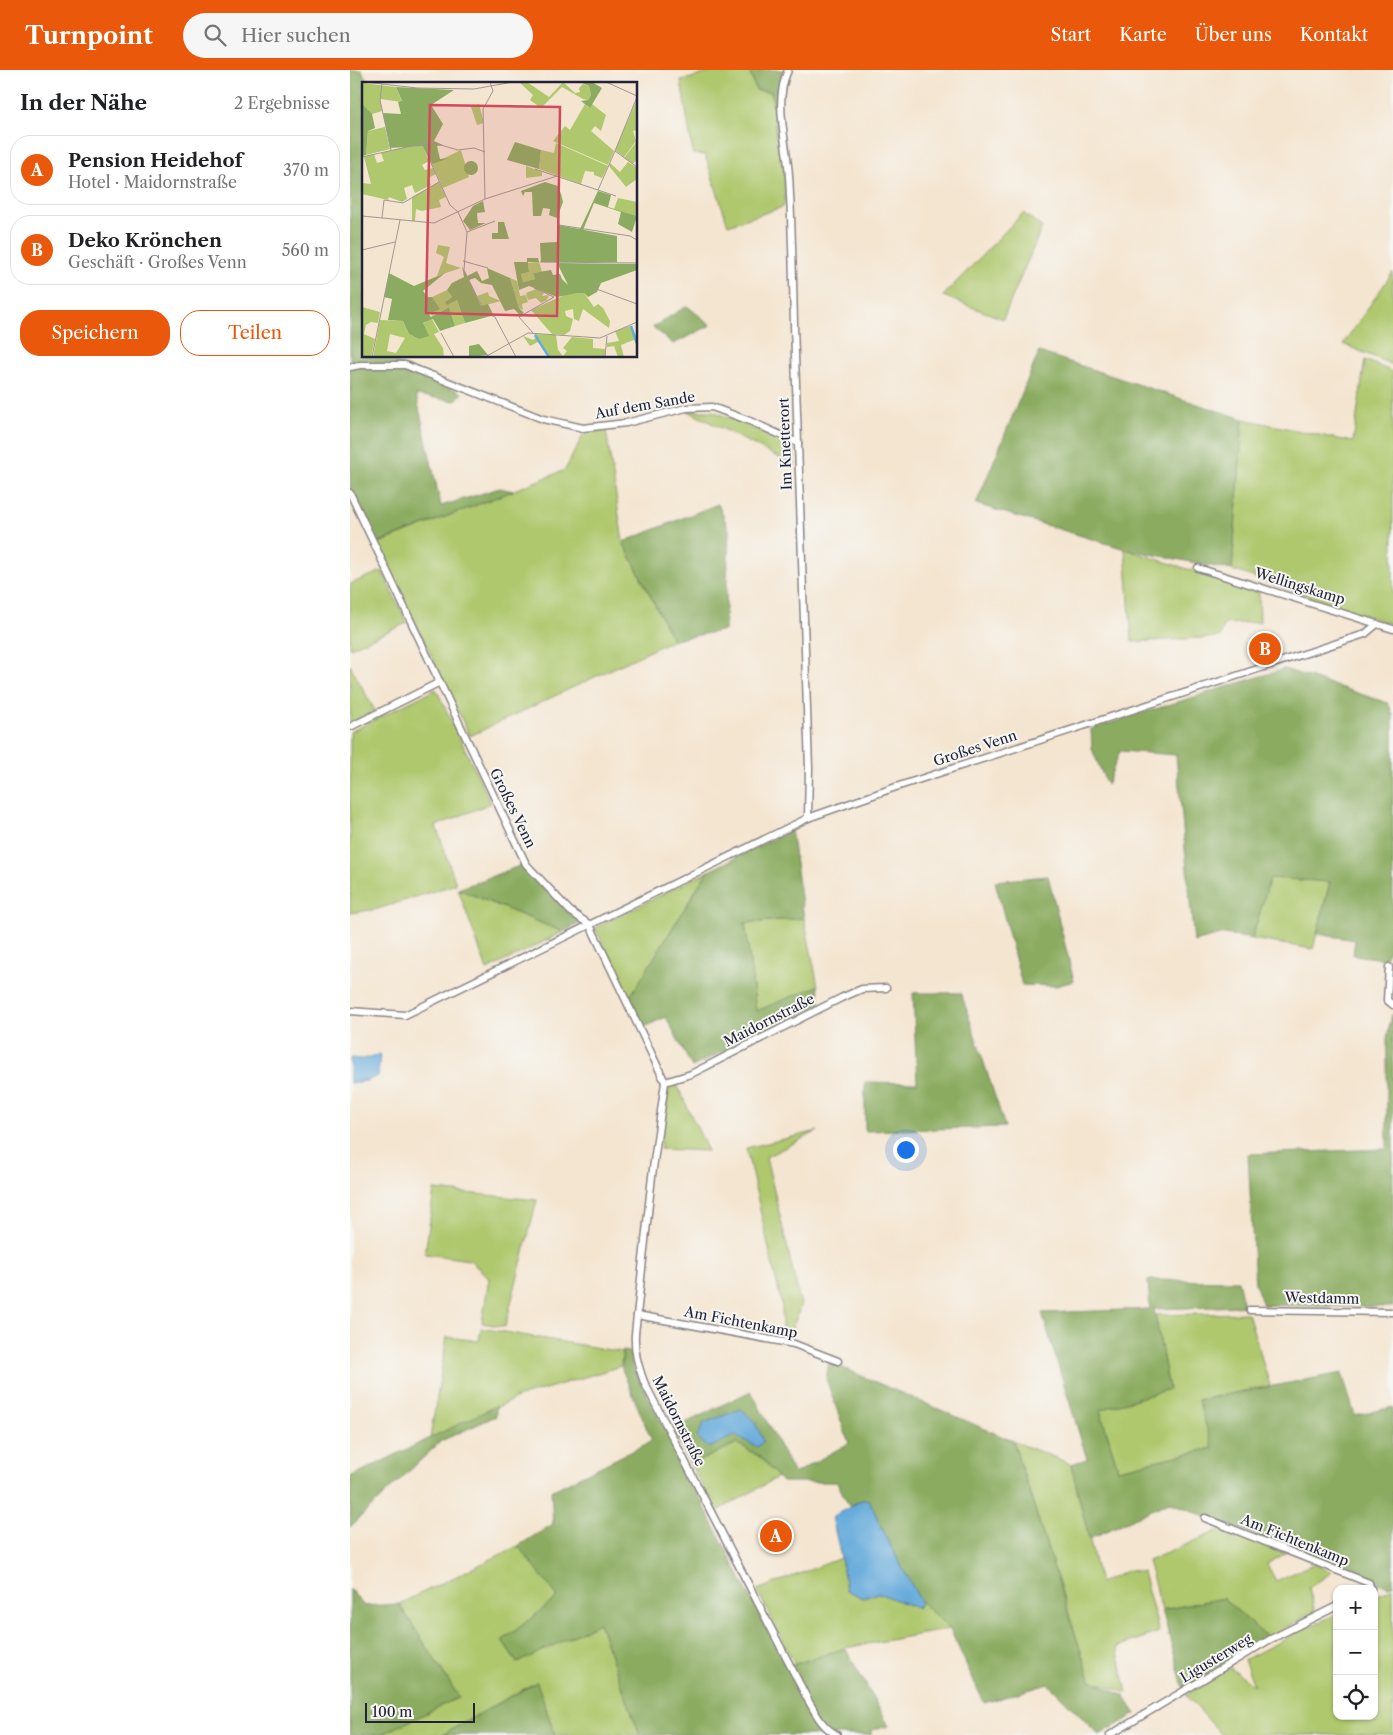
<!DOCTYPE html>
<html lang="de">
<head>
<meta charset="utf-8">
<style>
	body { margin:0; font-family:"Libre Caslon Text",serif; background:#f6f6f6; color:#202124 }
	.controls { position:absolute; right:15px; bottom:15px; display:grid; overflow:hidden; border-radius:10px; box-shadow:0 1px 4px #0004 }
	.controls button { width:45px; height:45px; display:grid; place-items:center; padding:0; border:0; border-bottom:1px solid #e0e0e0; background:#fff; color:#202124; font:25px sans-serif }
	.scale { position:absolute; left:15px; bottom:12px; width:110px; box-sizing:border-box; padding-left:5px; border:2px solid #22223b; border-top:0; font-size:14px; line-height:18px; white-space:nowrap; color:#22223b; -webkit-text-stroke:4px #f6f6f2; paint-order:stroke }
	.you { position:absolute; left:555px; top:1079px; width:18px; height:18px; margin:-12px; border:4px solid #fff; border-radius:50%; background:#1a73e8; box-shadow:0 0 0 8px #1a73e833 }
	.badge { display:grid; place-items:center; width:32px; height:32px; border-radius:50%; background:#ea580c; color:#fff; font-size:16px; font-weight:700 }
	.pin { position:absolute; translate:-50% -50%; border:2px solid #fff; box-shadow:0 1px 5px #0006 }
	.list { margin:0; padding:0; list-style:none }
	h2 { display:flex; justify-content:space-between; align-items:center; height:65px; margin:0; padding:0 20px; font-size:21px }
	h2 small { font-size:16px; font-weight:400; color:#757577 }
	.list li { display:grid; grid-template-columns:32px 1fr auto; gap:15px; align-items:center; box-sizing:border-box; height:70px; margin:0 10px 10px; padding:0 10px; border:1px solid #e0e0e0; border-radius:20px }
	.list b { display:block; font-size:19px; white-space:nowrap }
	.list p { margin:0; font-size:16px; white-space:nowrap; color:#757577 }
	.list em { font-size:16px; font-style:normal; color:#757577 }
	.actions { display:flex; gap:10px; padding:15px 20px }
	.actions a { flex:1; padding:11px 0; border:1px solid #ea580c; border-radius:20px; text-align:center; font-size:18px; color:#ea580c }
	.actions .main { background:#ea580c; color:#fff }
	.icon { flex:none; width:28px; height:28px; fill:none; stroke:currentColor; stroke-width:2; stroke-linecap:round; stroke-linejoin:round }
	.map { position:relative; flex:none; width:1043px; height:1665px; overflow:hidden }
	header { display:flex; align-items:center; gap:30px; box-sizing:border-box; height:70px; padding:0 25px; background:#ea580c; color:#fff }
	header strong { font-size:24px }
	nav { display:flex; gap:28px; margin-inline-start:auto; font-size:18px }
	.search { width:350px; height:45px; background:#f6f6f6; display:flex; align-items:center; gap:12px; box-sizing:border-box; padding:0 18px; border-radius:28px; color:#757577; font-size:19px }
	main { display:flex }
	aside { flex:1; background:#fff }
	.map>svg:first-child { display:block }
	.green { fill:#afc86d; stroke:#687554 }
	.forest { fill:#8bac60; stroke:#56674e }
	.water { fill:#66abdb; stroke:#44668b }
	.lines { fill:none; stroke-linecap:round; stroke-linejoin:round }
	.minor-casing { stroke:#8b8486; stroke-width:9 }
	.minor { stroke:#fff; stroke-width:6 }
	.labels { text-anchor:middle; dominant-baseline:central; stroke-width:4; stroke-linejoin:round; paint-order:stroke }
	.street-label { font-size:14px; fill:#22223b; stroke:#f6f6f2 }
	.inset-river { fill:none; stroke:#66abdb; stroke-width:2.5 }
	.inset-road { fill:none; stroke:#a09794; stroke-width:1 }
	.view { fill:#d1495b; fill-opacity:0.15; stroke:#d1495b; stroke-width:2.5 }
	.inset-edge { fill:none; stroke:#22223b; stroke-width:2.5 }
</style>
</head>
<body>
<header>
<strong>Turnpoint</strong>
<div class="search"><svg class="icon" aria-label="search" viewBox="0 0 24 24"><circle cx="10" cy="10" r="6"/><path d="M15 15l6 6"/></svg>Hier suchen</div>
<nav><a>Start</a><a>Karte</a><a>Über uns</a><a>Kontakt</a></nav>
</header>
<main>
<aside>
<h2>In der Nähe<small>2 Ergebnisse</small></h2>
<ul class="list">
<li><span class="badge">A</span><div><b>Pension Heidehof</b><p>Hotel · Maidornstraße</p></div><em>370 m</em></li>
<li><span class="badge">B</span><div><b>Deko Krönchen</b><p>Geschäft · Großes Venn</p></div><em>560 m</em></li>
</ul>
<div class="actions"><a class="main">Speichern</a><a>Teilen</a></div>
</aside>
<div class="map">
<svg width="1043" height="1665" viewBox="0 0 1043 1665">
	<rect width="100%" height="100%" fill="#f6f6f2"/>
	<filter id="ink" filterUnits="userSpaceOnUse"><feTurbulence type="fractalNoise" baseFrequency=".02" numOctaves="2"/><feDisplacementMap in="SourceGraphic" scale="10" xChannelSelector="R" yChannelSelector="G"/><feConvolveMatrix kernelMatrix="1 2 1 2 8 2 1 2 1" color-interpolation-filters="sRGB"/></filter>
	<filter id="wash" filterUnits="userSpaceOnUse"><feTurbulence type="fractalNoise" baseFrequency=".0096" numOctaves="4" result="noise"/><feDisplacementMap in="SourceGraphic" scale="20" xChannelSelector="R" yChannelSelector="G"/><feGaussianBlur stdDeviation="1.12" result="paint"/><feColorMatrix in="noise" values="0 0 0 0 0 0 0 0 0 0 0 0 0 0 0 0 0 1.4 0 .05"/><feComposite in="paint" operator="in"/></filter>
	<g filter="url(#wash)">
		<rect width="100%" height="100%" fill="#f4e5d0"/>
		<!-- green -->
		<g class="green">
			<path d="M368,0H399L406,20L422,22L426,67L431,76L435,110V133L433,137L378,155L355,85L343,84L331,11Z"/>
			<path d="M673,143L692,157L653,249L593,226Z"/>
			<path d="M1043,202V295L993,274Z"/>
			<path d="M1015,290L1043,302V555L882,500L893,349L1003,372Z"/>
			<path d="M338,341H362L406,359L443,377L445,396Z"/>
			<path d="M256,360L273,472L323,570L120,666L27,474L215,400L234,363Z"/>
			<path d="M775,479L909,522L910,552L874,554L870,567L782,572Z"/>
			<path d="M32,501L57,553L0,578V514Z"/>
			<path d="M0,595L25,641L0,653Z"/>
			<path d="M86,619L141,733L86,756L106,814L28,839L0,843V662Z"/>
			<path d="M357,802L280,927L245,858Z"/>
			<path d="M920,807L980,812L963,879L902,869Z"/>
			<path d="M108,819L213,862L137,900Z"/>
			<path d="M454,848L468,916L406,942L395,853Z"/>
			<path d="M326,1013L358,1081L310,1079L319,1015Z"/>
			<path d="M468,1061L416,1087L451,1235L441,1262L432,1261V1236L396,1078Z"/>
			<path d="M84,1120L187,1130L155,1257L132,1253L139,1208L120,1190L75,1184Z"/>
			<path d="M898,1243L920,1316L848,1330L864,1378L768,1399L750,1340L819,1319L805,1245Z"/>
			<path d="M131,1258L272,1282L271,1296L169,1327L80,1368L97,1267L129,1271Z"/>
			<path d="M663,1371L721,1394L750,1513L779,1500L793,1502L809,1562L767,1577L777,1623L740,1610Z"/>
			<path d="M387,1373L410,1387L428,1407L366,1442L341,1395Z"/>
			<path d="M872,1459L936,1483L917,1494L926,1511L965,1493L982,1502L959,1518L965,1542L918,1568L873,1528L812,1540L798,1491Z"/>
			<path d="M168,1476L209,1527L152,1571L167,1593L249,1553L290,1665H205L186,1612L92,1665H36L35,1663L109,1627L49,1534Z"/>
			<path d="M491,1488L496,1520L513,1528L528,1523L567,1538L571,1532L600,1559L495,1578L445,1595L407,1520Z"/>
			<path d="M1043,1518V1665H872L836,1625L880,1598L904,1615L894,1590L954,1559L987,1544V1646H1024V1527Z"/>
		</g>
		<!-- forest -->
		<g class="forest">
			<path d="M0,0H11L20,14H14V286H37V288L112,323L105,331L66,325L91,436L150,418L163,421L27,473L0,421Z"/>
			<path d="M399,0H433L427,25L430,64L426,67L422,22L406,20Z"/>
			<path d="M337,236L361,255L323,274L303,257Z"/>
			<path d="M689,282L893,349L882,500L775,479L626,434Z"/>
			<path d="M368,434L379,460L375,560L323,570L273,472Z"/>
			<path d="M934,599L1038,633L1043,645V873L1034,889L1003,885L1005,870L967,864L980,812L920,808L902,869L874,864L844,872L826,685L770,681L757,715L742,679L741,659Z"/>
			<path d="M441,760L454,848L395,853L406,941L468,916L470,934L342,997L316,947L294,957L280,927L357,802Z"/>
			<path d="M172,795L230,853L213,862L108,819Z"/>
			<path d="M698,806L724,911L706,916L672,915L645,811Z"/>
			<path d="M563,923H611L655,1057L515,1061V1012L567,1013Z"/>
			<path d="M1042,944L1043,945V1237L913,1235L905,1214L898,1084L1037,1079V968Z"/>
			<path d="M798,1210L888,1211L894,1236L804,1239L819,1319L750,1340L768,1399L863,1378L848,1330L992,1303L1005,1346L1043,1337V1515L1039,1517L819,1432L739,1469L721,1394L737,1389L692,1243L800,1239Z"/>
			<path d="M272,1281L280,1282L283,1297L436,1597L495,1578L539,1656L521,1660V1665H290L249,1553L167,1593L152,1571L208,1527L168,1476L203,1454L201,1421L302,1371L272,1299Z"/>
			<path d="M479,1292L663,1371L740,1610L774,1626L786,1644L749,1665L698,1614L634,1633L600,1559L571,1532L539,1473L519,1430H512L499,1436L487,1412H432L410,1387L387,1373L341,1395L323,1359L401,1321L444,1404L499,1373L476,1309Z"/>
			<path d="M146,1336V1346L91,1371L0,1457V1407Z"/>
			<path d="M0,1519L14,1536L49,1534L109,1627L31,1665H0Z"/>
			<path d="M873,1528L918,1568L837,1619L833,1617L812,1540Z"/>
			<path d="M187,1612L205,1665H92Z"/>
		</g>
		<!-- water -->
		<g class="water">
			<path d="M30,984L28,1006L16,1011L0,1013V988L13,989Z"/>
			<path d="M391,1339L405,1352L413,1371L408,1377L385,1365L359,1378L347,1367L354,1353Z"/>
			<path d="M512,1430H519L539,1473L571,1532L567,1538L528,1523L513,1528L496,1520L491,1488L482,1447Z"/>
		</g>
	</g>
	<g filter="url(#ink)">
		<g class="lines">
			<!-- minor casing -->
			<g class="minor-casing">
				<g id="minor">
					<path d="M438,0C423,32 437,72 439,106C442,156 443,205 444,255L459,698L458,748"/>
					<path d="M0,297L10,295H55L193,349L233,358L276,353L336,338L362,337L400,351L448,373"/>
					<path d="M0,423L176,794L220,841L240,855L315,1012L302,1106L285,1264C284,1282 288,1295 294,1312L458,1630C466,1644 472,1657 487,1665"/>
					<path d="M848,498L1043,559"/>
					<path d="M0,657L90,612"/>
					<path d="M1039,897L1037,930L1043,935"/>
					<path d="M0,941L55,945L458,748L546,717L1015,564L1027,554"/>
					<path d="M315,1012L341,1004L491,928L512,919L536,918"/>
					<path d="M900,1240L1043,1242"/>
					<path d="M287,1245L444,1274L488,1291"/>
					<path d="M855,1448L1019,1513L1021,1519"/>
					<path d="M760,1665L919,1570L987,1536"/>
				</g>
			</g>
			<!-- minor -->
			<use href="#minor" class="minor"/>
		</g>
	</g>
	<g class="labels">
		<!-- street labels -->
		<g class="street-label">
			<text transform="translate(295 335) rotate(-10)">Auf dem Sande</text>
			<text transform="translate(435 374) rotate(-92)">Im Knetterort</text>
			<text transform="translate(950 516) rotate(17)">Wellingskamp</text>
			<text transform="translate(625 678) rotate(-18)">Großes Venn</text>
			<text transform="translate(163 738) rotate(64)">Großes Venn</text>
			<text transform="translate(419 950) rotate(-27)">Maidornstraße</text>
			<text transform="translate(972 1228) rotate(1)">Westdamm</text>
			<text transform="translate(391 1252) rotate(11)">Am Fichtenkamp</text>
			<text transform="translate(329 1351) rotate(63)">Maidornstraße</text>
			<text transform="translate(945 1470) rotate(22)">Am Fichtenkamp</text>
			<text transform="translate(866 1588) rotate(-31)">Ligusterweg</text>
		</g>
	</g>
	<!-- overview -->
	<g transform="translate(12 12)">
		<rect width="275" height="275" fill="#f4e5d0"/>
		<path d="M157,0H165L187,15L201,0L213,11L218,10L217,6L221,2L227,4L229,13L226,18L221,17L200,5L179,26L168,18L171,13ZM0,1L34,5L40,20L18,17L20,29L7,33L0,22ZM275,17V48L271,49L274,59L262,75L253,68ZM117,22L122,41L115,43L109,25ZM223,22L227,26L230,22L244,33L239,49L233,44L229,49L252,69L246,83L191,59L203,44L208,48ZM23,45L28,67L4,73L6,49ZM275,59V77L271,82L262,76ZM194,61L246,84L240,96L232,93V90L223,89L219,102L177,87L179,68L192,71ZM50,63L61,64L67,79L60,83L63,88L71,86L74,92L66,96L69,103L53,111L50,103L42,106L45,117L40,120L27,115L26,118L0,112V101L9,102L2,75L12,72L15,81L22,79L19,71ZM99,68L107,95L81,106L70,82ZM266,80L275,86V97L264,105L247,84L248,81L258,90ZM164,84L180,90V94L164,96ZM77,100L84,115L77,118L79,125L60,129L54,127L53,139H50V115ZM256,116L275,120V134L252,127ZM76,163L88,165L84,181L99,186L75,194L82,175L74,171ZM177,180L180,190L171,191L173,197L161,200L159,192L167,190L166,181ZM148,196L155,199L158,214L164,213L166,220L160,222L161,228L157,226ZM174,207L182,211L180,214L187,213L185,218L179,221L174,216L166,218L164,211ZM85,208L90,215L83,220L95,218L103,241L93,244L87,225L70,234L68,231L77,227L70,215ZM126,210L127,214L139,219L120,224L115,214ZM207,211H222L232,225L236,222L241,226L248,239L247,246L221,227L217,239L212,237L211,227L203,229L204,234L211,237L208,249L202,253L190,252L169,228ZM0,225L18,230L16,241L9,240L4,243L2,252L13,257L9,275H0ZM70,237L77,250L72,252L81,266L82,275H11L18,238L41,239L47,252L57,257L60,242ZM28,252L43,256L34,271L25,269ZM268,244L275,255V261L274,257L259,263L262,275H256L252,264L245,265V261L257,259L253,249ZM172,252L194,253L196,268L201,274L205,269L201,266L210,255L231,257V266L243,267V275H188L178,259L168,264L161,254L171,258L175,255Z" fill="#afc86d" fill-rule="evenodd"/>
		<path d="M218,0H230L240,6L228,26L219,19L226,18L229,13L227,4ZM34,5L92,8L69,23L81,42L72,59L81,63L75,64L78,77L87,76L70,82L61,64L28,66L21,31L39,32L36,20L40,19ZM0,22L10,32L13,46L6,49L4,73L0,74ZM153,60L179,68L177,87L145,78ZM102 86a7 7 0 1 1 14 0a7 7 0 1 1-14 0ZM183,100L196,104L199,112L201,120L195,136L187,133L188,127L181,126L179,134H171L170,110H163L161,114L159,109ZM236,109L249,113L246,125L275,134L270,150L256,142L259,130L232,121L221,148L218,147ZM121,119L123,130L115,131L116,141H124L108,148L101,139L111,124ZM136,140H142L147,157H130V151H136ZM196,143L255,154V180H179L178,161L195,160ZM165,176H176L177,180H166L167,190L159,192L161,200L173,197L171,191L189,188L191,193L198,192L200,197L206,203L195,181L275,182V188L239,201L235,210L226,215L222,211H215L195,215L167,204L157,208L152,180H165ZM100,184L119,224L126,222L131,232L129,234L103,241L95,218L85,223L83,220L90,215L85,208L90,201L102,195ZM125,186L148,196L157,226L162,231L158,233L152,227L143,229L130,203L119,201L113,196L107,198L105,194L115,189L120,199L127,196ZM27,191L52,204L83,191L61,209L66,215H70L78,227L67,232L69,235L87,225L93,244L78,249L71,237L61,241L67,254L57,257L47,252L41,239L26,238L30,217L22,215ZM117,262L126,273L107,275V264Z" fill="#8bac60"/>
		<path class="inset-river" d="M269,244L275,262M173,253L187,275"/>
		<path class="inset-road" d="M3,0L55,6L112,7L151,0M244,0L275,14M20,2L18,18L29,68M275,15L253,69L275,85M60,61L88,123L96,130L105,150L102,188L123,231L133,235L154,275M0,75L68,60L96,68L112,66L123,70M173,87L254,114M236,108L253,69M123,117L121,27L131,9L128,0M0,134L72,141L123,117L195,94M20,136L22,118L41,121L77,100M196,137L197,143L268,154L275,158M105,150L133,139M0,168L33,160M101,179L126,186M178,180L275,181M229,205L275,222M172,206L192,215M79,251L92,275M171,251L157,235L192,215M10,275L38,138M123,275L166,251L238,256L275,240M243,275L245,254"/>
		<path class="view" d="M68,23L198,25L195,234L64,231Z"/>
		<rect width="275" height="275" class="inset-edge"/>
	</g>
</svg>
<div class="controls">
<button>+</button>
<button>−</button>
<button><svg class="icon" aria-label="locate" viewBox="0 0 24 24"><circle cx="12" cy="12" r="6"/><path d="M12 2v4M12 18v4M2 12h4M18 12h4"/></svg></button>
</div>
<div class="scale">100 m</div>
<div class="you"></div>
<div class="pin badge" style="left:426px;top:1466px">A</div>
<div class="pin badge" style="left:915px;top:579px">B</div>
</div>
</main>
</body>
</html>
